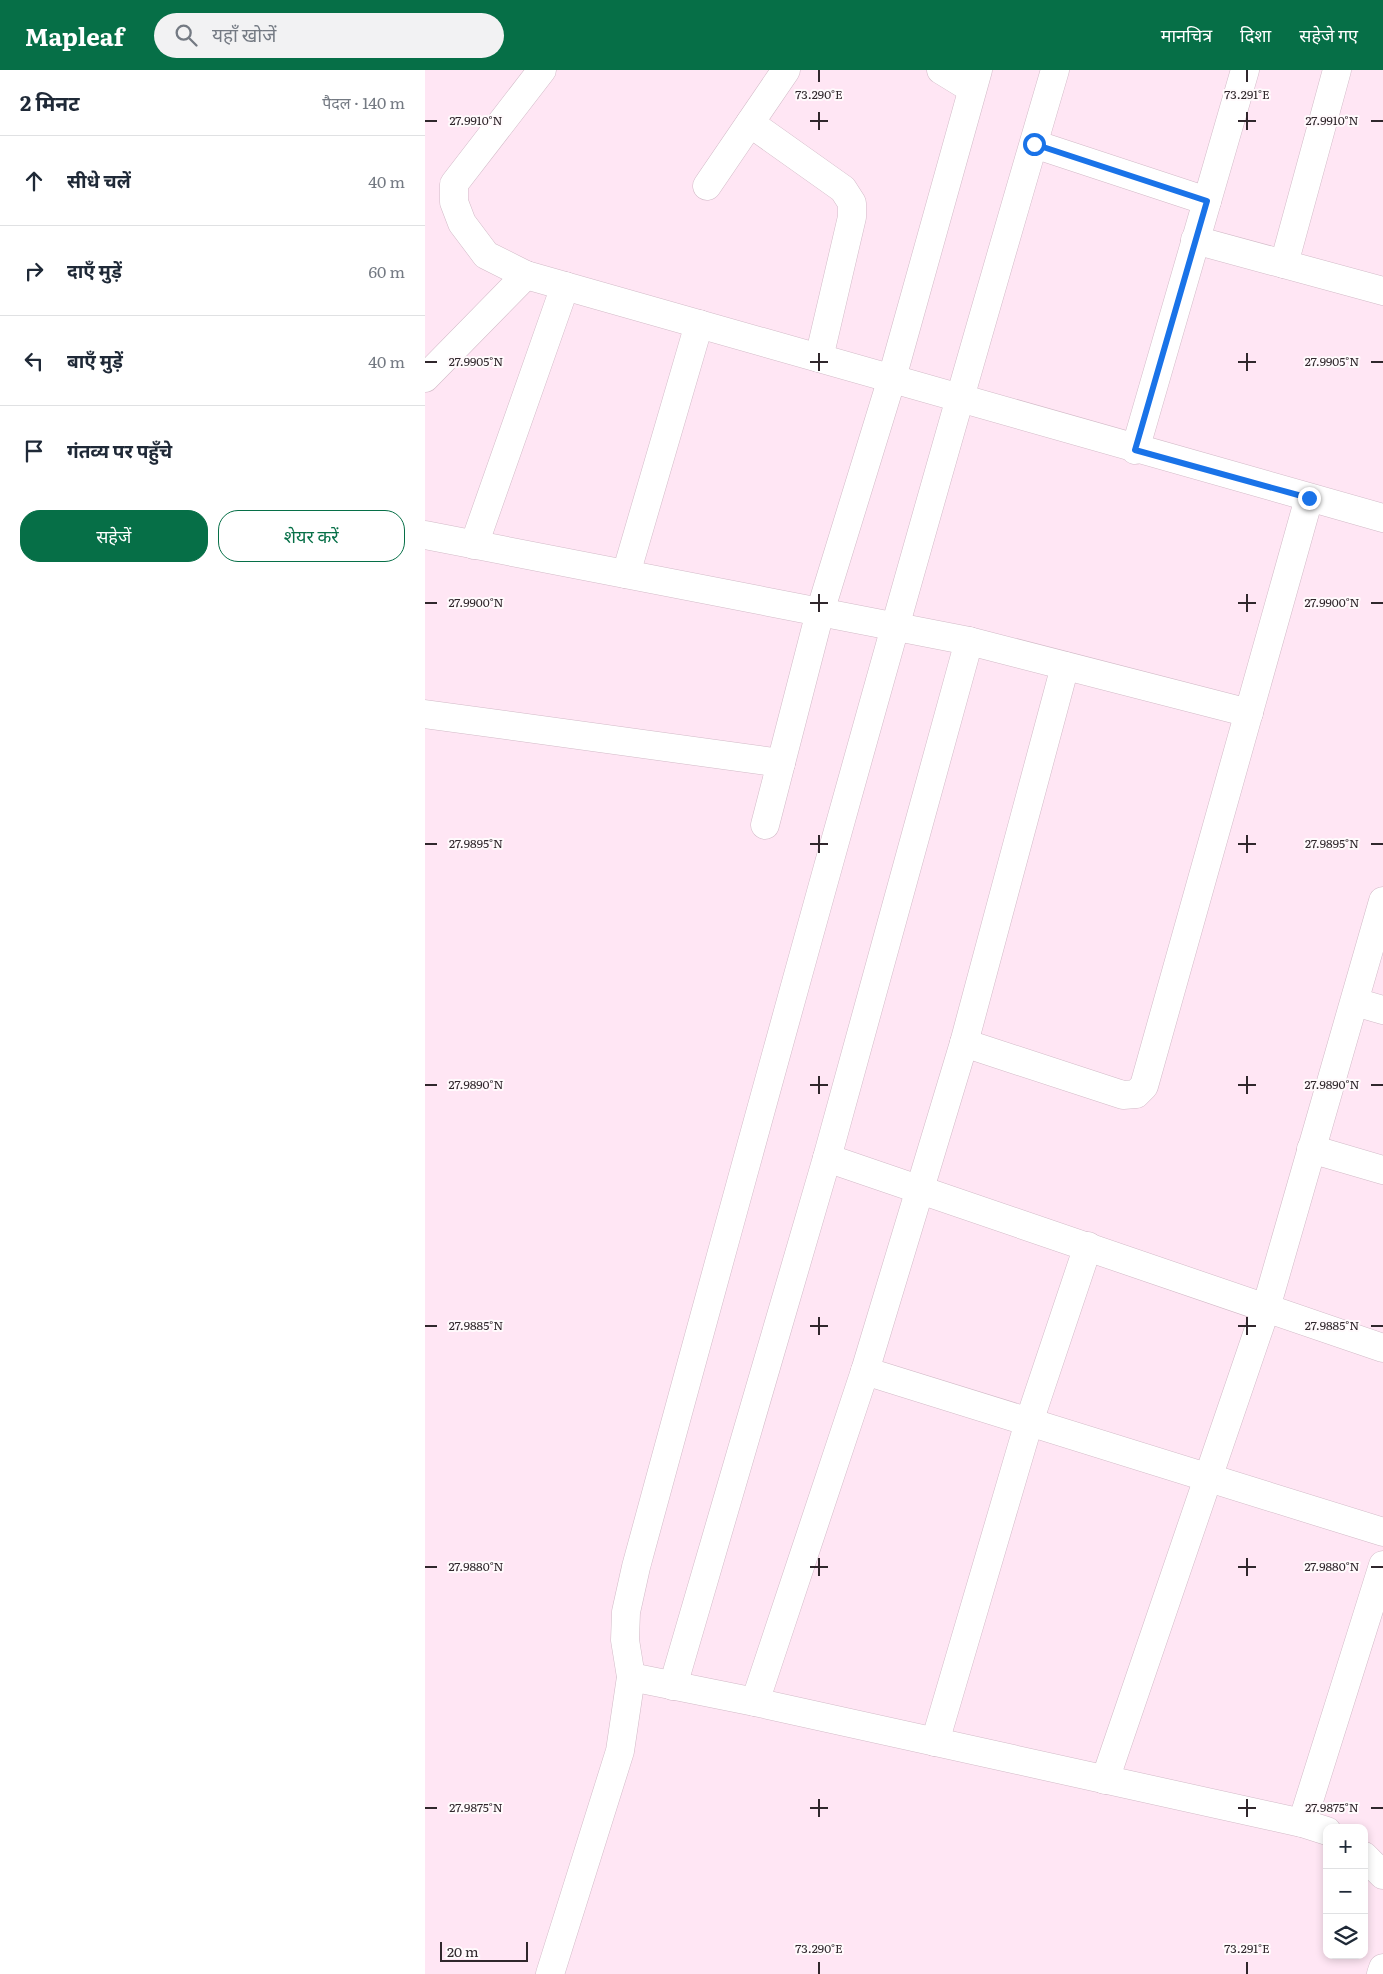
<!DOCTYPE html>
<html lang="hi">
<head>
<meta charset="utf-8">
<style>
	body { margin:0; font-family:Literata,"Noto Sans Devanagari",serif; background:#f2f2f3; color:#1f2937 }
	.controls { position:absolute; right:15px; bottom:15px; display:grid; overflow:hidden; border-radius:10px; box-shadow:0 2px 8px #0003 }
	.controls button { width:45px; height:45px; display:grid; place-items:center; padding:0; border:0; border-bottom:1px solid #e0e1e3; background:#fff; color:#1f2937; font:25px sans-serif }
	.scale { position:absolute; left:15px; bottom:12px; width:88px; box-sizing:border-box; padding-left:5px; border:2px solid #30272c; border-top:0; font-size:14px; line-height:18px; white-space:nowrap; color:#30272c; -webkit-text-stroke:4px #fffafc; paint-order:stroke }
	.stop { position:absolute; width:15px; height:15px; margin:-11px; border:4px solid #1a73e8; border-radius:50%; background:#fff }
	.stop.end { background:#1a73e8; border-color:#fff; box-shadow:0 1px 5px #0008 }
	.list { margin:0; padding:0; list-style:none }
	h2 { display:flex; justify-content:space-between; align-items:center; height:65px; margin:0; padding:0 20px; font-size:21px }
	h2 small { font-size:16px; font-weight:400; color:#747a83 }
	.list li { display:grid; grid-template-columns:32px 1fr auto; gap:15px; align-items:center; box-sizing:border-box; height:90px; padding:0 20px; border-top:1px solid #e0e1e3 }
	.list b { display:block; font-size:19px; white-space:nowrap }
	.list em { font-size:16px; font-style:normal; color:#747a83 }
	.actions { display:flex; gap:10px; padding:15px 20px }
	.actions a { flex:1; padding:11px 0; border:1px solid #066f47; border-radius:20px; text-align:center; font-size:18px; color:#066f47 }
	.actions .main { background:#066f47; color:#fff }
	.icon { flex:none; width:28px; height:28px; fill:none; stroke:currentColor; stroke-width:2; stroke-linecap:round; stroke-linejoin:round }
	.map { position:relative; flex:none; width:958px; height:1904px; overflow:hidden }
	header { display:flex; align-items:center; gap:30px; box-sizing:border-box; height:70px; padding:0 25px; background:#066f47; color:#fff }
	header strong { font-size:24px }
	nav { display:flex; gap:28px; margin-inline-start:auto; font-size:18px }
	.search { width:350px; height:45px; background:#f2f2f3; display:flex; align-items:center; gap:12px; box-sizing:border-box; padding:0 18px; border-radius:28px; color:#747a83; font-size:19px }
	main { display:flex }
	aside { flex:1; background:#fff }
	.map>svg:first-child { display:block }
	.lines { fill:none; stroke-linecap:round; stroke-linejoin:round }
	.minor-casing { stroke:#d2bac7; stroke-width:29 }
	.minor { stroke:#fff; stroke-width:28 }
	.route { stroke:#1a73e8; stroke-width:6 }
	.ticks { fill:none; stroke:#30272c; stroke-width:2 }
	.ticks-label { font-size:12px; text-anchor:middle; fill:#30272c; stroke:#fffafc; stroke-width:4; stroke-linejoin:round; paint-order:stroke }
</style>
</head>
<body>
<header>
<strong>Mapleaf</strong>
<div class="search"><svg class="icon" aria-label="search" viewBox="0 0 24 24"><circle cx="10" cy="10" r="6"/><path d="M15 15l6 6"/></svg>यहाँ खोजें</div>
<nav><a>मानचित्र</a><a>दिशा</a><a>सहेजे गए</a></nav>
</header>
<main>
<aside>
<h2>2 मिनट<small>पैदल · 140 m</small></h2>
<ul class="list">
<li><svg class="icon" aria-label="ahead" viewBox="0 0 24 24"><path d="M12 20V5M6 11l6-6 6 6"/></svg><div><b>सीधे चलें</b></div><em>40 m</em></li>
<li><svg class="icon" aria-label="right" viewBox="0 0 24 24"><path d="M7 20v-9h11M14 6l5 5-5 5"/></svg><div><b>दाएँ मुड़ें</b></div><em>60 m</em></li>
<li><svg class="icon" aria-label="left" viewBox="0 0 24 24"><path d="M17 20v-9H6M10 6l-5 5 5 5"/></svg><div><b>बाएँ मुड़ें</b></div><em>40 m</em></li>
<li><svg class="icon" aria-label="arrive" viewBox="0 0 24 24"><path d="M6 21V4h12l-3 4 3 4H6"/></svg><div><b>गंतव्य पर पहुँचे</b></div></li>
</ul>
<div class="actions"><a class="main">सहेजें</a><a>शेयर करें</a></div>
</aside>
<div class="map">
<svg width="958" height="1904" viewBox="0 0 958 1904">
	<rect width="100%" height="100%" fill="#ffe6f4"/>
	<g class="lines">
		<!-- minor casing -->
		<g class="minor-casing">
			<g id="minor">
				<path d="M117,0L29,114V132L37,153L61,185L101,205L958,448"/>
				<path d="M516,0L547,19"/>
				<path d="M325,53L418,119L427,133V147L394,288"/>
				<path d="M609,74L782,131"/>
				<path d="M282,116L361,0"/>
				<path d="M770,170L958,221"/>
				<path d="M859,194L912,0"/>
				<path d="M0,308L101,205"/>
				<path d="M710,380L820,0"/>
				<path d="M0,465L544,571L824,643"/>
				<path d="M49,475L140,216"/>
				<path d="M201,504L274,254"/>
				<path d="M0,644L356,693"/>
				<path d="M340,755L395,542L467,308L553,0"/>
				<path d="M930,932L958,940"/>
				<path d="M539,973L698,1025L711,1024L719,1016L884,428"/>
				<path d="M886,1079L958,1100"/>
				<path d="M402,1088L958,1278"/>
				<path d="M440,1301L958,1462"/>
				<path d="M206,1607L330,1632L877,1753L902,1761"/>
				<path d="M248,1616L402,1088L544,571"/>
				<path d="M330,1632L440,1301L539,973L640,596"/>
				<path d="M510,1672L604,1352L663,1176"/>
				<path d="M680,1710L841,1238L958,831"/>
				<path d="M877,1753L958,1495"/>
				<path d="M939,1786L958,1805"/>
				<path d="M125,1904L195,1681L206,1607L200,1570L201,1542L211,1497C347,997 484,497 630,0"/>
				<path d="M956,1904L958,1898"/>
			</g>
		</g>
		<!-- minor -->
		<use href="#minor" class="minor"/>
	</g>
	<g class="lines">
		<!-- route -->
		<path class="route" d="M609,74L782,131L710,380L884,428"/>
	</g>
	<!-- ticks -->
	<path class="ticks" d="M394,0V12M822,0V12M394,42V60M822,42V60M0,51H12M385,51H403M813,51H831M946,51H958M394,283V301M822,283V301M0,292H12M385,292H403M813,292H831M946,292H958M394,524V542M822,524V542M0,533H12M385,533H403M813,533H831M946,533H958M394,765V783M822,765V783M0,774H12M385,774H403M813,774H831M946,774H958M394,1006V1024M822,1006V1024M0,1015H12M385,1015H403M813,1015H831M946,1015H958M394,1247V1265M822,1247V1265M0,1256H12M385,1256H403M813,1256H831M946,1256H958M394,1488V1506M822,1488V1506M0,1497H12M385,1497H403M813,1497H831M946,1497H958M394,1729V1747M822,1729V1747M0,1738H12M385,1738H403M813,1738H831M946,1738H958M394,1892V1904M822,1892V1904"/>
	<g class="ticks-label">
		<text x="394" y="29">73.290°E</text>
		<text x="822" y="29">73.291°E</text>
		<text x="51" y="55">27.9910°N</text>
		<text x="907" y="55">27.9910°N</text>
		<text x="51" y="296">27.9905°N</text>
		<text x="907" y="296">27.9905°N</text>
		<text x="51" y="537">27.9900°N</text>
		<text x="907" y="537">27.9900°N</text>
		<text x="51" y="778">27.9895°N</text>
		<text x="907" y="778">27.9895°N</text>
		<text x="51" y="1019">27.9890°N</text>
		<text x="907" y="1019">27.9890°N</text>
		<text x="51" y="1260">27.9885°N</text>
		<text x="907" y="1260">27.9885°N</text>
		<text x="51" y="1501">27.9880°N</text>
		<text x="907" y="1501">27.9880°N</text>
		<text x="51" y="1742">27.9875°N</text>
		<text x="907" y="1742">27.9875°N</text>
		<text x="394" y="1883">73.290°E</text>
		<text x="822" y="1883">73.291°E</text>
	</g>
</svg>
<div class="controls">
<button>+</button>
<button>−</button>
<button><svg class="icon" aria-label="layers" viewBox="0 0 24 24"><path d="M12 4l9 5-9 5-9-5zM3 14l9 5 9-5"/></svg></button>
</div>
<div class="scale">20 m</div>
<div class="stop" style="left:609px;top:74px"></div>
<div class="stop end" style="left:884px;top:428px"></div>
</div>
</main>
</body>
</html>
